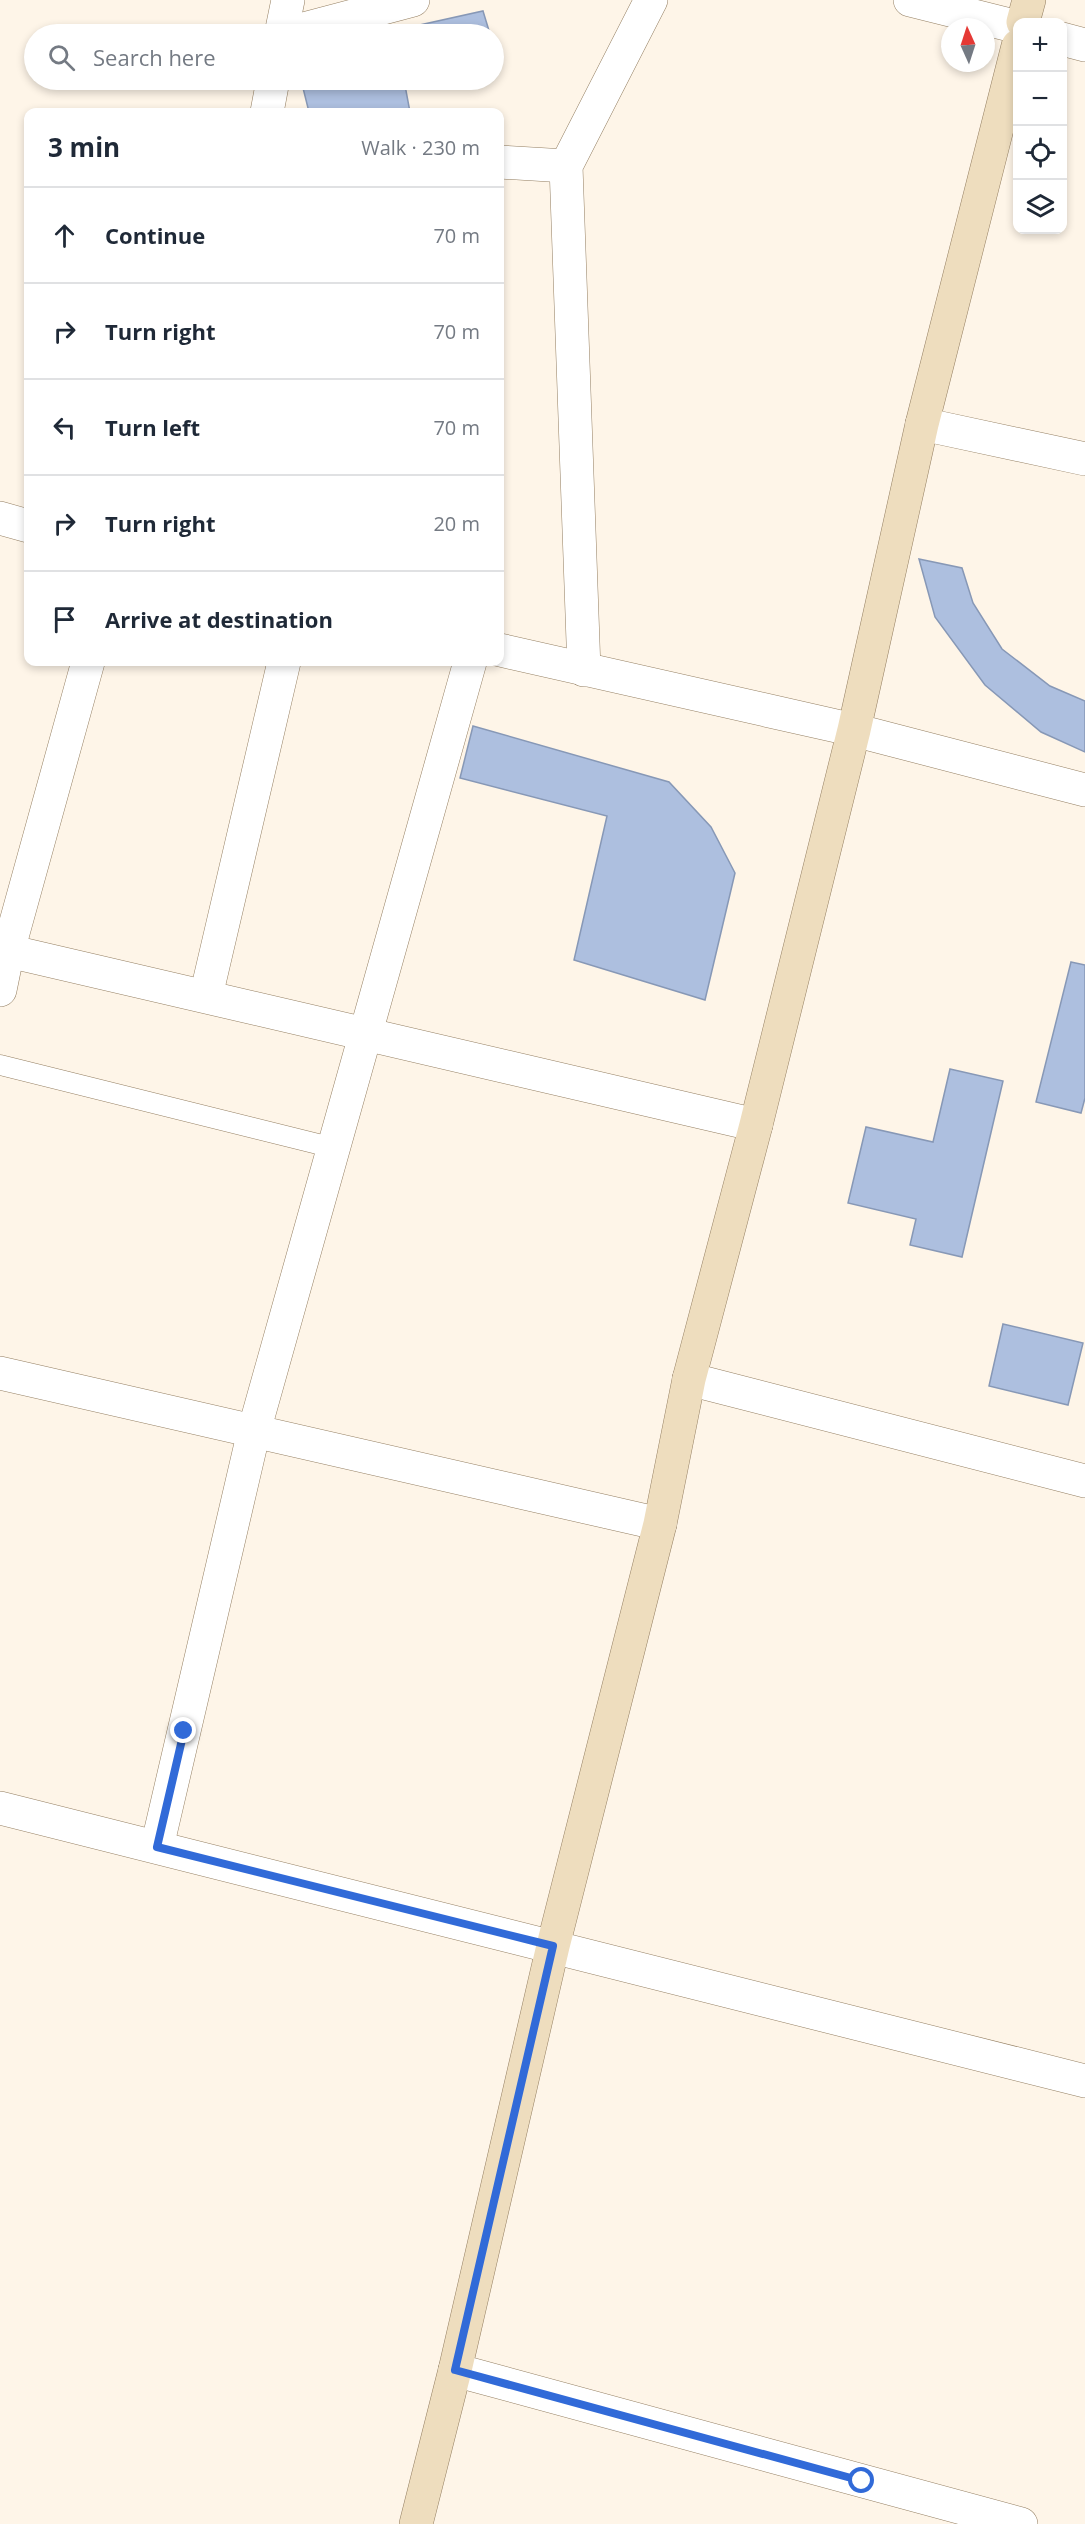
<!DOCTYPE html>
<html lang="en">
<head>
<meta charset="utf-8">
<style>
	body { margin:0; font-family:"Open Sans",sans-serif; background:#f2f2f3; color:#1f2937 }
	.controls { position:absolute; right:18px; top:18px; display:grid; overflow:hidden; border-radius:12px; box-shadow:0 3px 9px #0003 }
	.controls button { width:54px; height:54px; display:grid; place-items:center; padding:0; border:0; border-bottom:2px solid #e0e1e3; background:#fff; color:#1f2937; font:30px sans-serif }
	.compass { position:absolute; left:941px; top:18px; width:54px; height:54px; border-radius:50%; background:#fff; box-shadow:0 3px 9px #0003; rotate:357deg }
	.stop { position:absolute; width:18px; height:18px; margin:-14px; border:4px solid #316ad8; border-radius:50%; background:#fff }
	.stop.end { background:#316ad8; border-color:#fff; box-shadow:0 2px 6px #0008 }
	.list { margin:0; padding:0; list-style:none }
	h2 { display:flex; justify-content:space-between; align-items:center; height:78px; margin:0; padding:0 24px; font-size:26px }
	h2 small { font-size:20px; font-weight:400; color:#747a83 }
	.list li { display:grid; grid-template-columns:39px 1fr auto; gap:18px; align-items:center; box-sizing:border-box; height:96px; padding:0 24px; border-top:2px solid #e0e1e3 }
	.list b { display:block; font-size:22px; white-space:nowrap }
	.list em { font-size:20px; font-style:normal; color:#747a83 }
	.icon { flex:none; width:33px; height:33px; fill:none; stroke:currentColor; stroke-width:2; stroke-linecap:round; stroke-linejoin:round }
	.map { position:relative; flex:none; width:1085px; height:2524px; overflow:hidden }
	.search { position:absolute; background:#fff; box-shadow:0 3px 9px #0003; left:24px; top:24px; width:480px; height:66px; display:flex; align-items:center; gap:15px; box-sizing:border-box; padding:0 21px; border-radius:33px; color:#747a83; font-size:22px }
	.panel { position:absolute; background:#fff; box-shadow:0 3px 9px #0003; left:24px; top:108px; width:480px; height:558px; border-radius:12px }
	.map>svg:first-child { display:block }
	.building { fill:#adbfdf; stroke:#8798b6; stroke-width:1.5 }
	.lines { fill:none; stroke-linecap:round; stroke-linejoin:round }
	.lane-casing { stroke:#947f62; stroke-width:21 }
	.street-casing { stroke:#947f62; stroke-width:34 }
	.secondary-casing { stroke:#947f62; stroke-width:34 }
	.lane { stroke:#fff; stroke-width:20 }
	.street { stroke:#fff; stroke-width:33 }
	.secondary { stroke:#eeddbe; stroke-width:33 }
	.route { stroke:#316ad8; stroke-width:8 }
</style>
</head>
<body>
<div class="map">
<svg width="1085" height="2524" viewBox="0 0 1085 2524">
	<rect width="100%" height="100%" fill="#fef5e8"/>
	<!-- building -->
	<g class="building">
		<path d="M483,11L490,34H379Z"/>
		<path d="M301,80H404L410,112H309Z"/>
		<path d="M919,559L962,568L973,603L1002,649L1050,686L1085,701V752L1041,732L985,685L935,617Z"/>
		<path d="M473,726L669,782L711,827L735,873L705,1000L574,960L607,816L460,778Z"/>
		<path d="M1071,962L1085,965V1098L1081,1113L1036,1102Z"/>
		<path d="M950,1069L1003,1081L962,1257L910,1245L916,1219L848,1203L866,1127L933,1142Z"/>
		<path d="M1003,1324L1083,1343L1068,1405L989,1386Z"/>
	</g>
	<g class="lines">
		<!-- lane casing -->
		<g class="lane-casing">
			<path id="lane" d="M0,1065L334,1148"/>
		</g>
		<!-- street casing -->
		<g class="street-casing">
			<g id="street">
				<path d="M910,0L1018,27"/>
				<path d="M281,34L288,0"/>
				<path d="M285,34L413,0"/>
				<path d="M1062,39L1085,45"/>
				<path d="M267,112L273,80"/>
				<path d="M500,162L566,166"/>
				<path d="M922,424L1085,459"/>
				<path d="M0,518L28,526"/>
				<path d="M500,650L854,730L1085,790"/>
				<path d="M584,670L566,166L651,0"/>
				<path d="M0,949L756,1125"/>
				<path d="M0,990L8,951L88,662"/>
				<path d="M206,996L284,662"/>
				<path d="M0,1373L660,1524"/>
				<path d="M689,1379L1085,1481"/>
				<path d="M0,1808L1085,2081"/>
				<path d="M157,1847L254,1431L470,662"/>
				<path d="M455,2370L1021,2524"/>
			</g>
		</g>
		<!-- secondary casing -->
		<g class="secondary-casing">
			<g id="secondary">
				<path d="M1023,22L1029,0"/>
				<path d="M416,2524L455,2370L553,1946L660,1524L689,1379L756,1125L854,730L922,424L1018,46"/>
			</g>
		</g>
		<!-- lane -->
		<use href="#lane" class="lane"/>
		<!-- street -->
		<use href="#street" class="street"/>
		<!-- secondary -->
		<use href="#secondary" class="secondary"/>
	</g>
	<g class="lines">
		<!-- route -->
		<path class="route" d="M184,1731L157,1847L553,1946L455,2370L862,2481"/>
	</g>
</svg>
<div class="controls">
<button>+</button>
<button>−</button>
<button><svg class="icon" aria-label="locate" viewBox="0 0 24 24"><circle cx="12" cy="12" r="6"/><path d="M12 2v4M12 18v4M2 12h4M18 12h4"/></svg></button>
<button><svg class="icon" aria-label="layers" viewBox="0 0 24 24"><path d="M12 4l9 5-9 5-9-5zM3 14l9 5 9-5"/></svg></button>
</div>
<svg class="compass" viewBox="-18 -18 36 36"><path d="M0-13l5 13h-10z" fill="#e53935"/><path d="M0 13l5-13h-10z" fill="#747a83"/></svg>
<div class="stop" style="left:862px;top:2481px"></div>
<div class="stop end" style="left:184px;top:1731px"></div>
<div class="search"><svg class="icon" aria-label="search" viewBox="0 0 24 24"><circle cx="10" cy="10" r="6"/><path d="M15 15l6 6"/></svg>Search here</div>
<section class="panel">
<h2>3 min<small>Walk · 230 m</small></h2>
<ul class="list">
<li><svg class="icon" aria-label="ahead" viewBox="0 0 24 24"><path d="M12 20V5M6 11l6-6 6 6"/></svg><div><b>Continue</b></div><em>70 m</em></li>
<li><svg class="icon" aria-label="right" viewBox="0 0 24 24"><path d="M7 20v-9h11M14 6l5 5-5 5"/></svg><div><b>Turn right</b></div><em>70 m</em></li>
<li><svg class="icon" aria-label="left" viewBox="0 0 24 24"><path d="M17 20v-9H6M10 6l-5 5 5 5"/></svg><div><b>Turn left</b></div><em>70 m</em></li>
<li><svg class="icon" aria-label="right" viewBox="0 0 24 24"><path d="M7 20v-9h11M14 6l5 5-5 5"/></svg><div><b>Turn right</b></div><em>20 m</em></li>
<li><svg class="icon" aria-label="arrive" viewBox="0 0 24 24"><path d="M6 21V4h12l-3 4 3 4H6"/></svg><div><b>Arrive at destination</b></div></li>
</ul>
</section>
</div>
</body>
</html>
